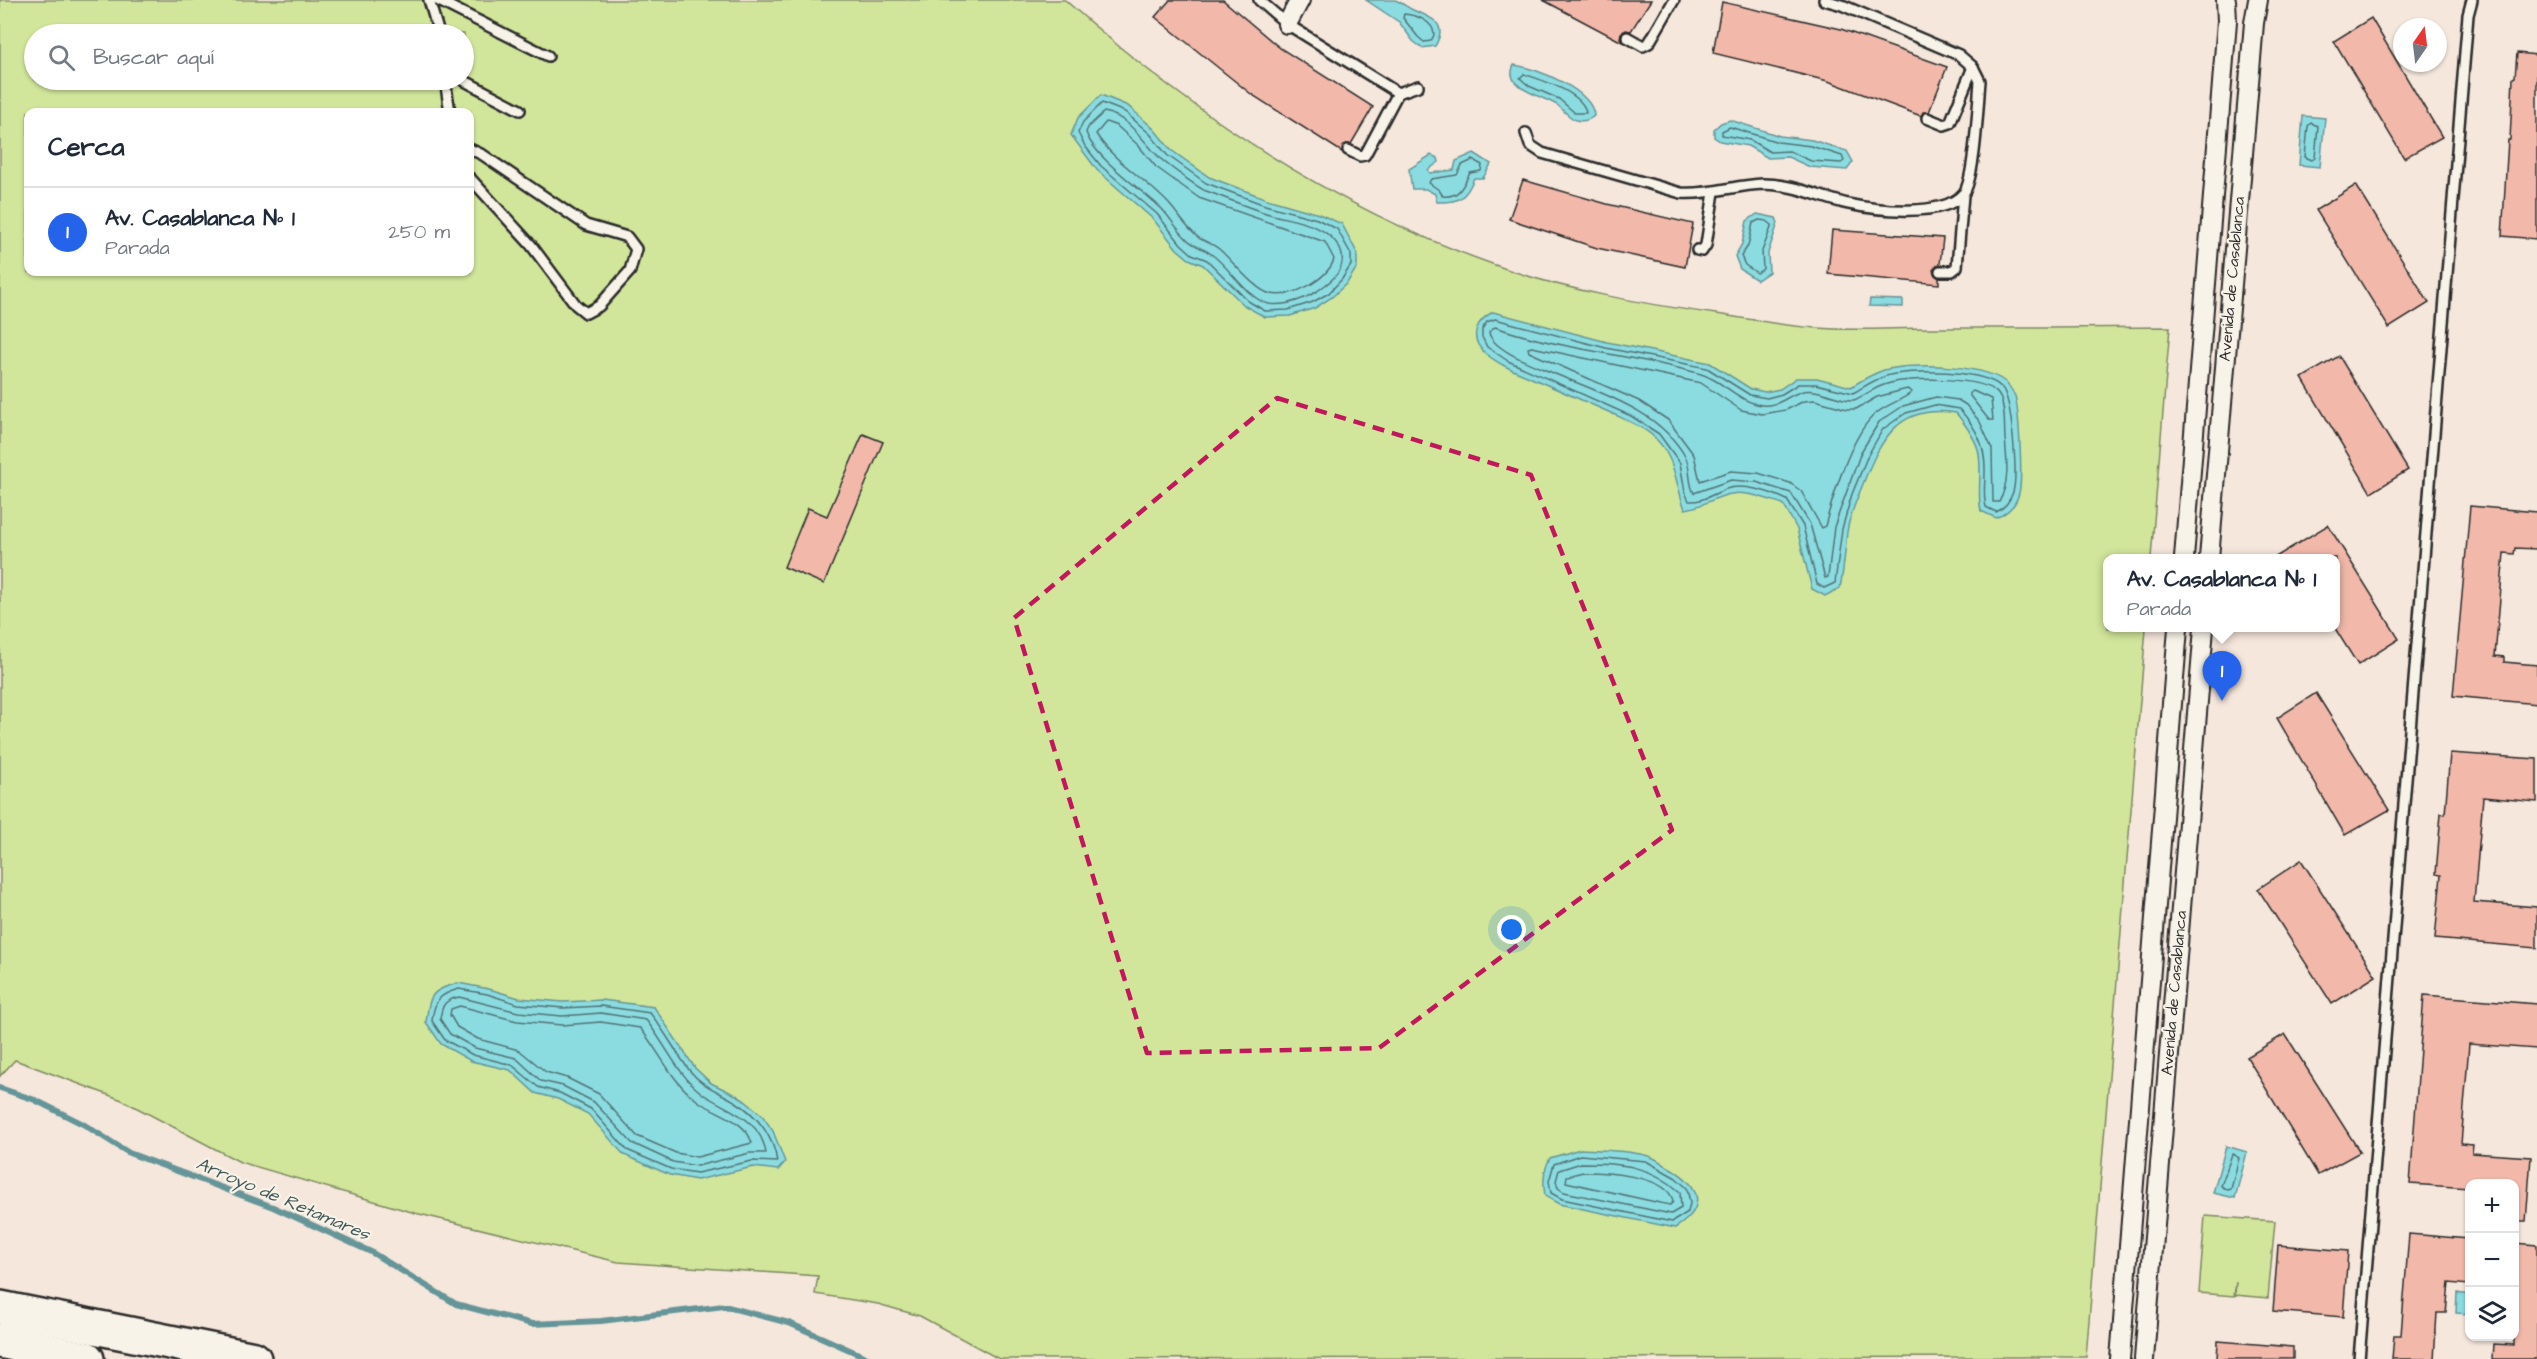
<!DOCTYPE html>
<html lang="es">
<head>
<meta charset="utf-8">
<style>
	body { margin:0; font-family:"Architects Daughter",sans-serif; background:#f6f6f7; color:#1f2937 }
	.controls { position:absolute; right:18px; bottom:18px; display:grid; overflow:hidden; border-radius:12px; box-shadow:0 2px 4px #0004 }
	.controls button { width:54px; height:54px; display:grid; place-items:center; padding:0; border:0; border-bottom:2px solid #e0e1e3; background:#fff; color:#1f2937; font:30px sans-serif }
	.compass { position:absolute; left:2393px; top:18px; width:54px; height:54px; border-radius:50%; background:#fff; box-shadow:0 2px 4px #0004; rotate:14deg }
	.you { position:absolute; left:1512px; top:930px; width:21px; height:21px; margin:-15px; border:4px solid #fff; border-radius:50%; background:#1a73e8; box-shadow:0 0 0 9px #1a73e833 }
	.badge { display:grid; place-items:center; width:39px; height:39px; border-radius:50%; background:#2563eb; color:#fff; font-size:20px; font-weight:700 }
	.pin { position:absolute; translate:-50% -50px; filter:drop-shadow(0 2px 3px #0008) }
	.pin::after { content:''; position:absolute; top:32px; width:21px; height:18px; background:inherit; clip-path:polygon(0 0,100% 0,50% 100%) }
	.popup { position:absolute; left:2103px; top:554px; width:237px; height:78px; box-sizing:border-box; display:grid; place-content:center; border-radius:12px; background:#fff; filter:drop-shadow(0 2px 4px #0005); font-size:20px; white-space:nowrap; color:#747a83 }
	.popup b { font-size:22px; color:#1f2937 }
	.popup::after { content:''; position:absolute; left:50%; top:100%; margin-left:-12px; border:12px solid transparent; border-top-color:#fff }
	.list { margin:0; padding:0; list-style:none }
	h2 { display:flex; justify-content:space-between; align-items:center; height:78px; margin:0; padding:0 24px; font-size:26px }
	h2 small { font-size:20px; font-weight:400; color:#747a83 }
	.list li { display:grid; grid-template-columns:39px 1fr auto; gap:18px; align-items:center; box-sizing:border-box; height:90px; padding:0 24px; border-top:2px solid #e0e1e3 }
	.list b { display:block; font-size:22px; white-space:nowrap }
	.list p { margin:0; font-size:20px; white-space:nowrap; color:#747a83 }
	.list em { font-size:20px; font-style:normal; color:#747a83 }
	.icon { flex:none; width:33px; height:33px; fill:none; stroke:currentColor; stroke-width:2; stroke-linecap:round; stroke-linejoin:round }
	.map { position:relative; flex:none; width:2537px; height:1359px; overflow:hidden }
	.search { position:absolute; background:#fff; box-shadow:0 2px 4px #0004; left:24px; top:24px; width:450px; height:66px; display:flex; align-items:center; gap:15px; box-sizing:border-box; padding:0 21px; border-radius:33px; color:#747a83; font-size:22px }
	.panel { position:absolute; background:#fff; box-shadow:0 2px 4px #0004; left:24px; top:108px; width:450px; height:168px; border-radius:12px }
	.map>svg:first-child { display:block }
	.green { fill:#d1e69b; stroke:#7e8863; stroke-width:1.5; fill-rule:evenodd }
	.water { fill:#8bdce1; stroke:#659598; stroke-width:1.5 }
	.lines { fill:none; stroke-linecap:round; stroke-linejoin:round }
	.shore { stroke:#517274; stroke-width:1.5 }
	.stream { stroke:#659598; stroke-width:6 }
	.building { fill:#f2b9ab; stroke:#2b2b2b; stroke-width:1.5 }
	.lane-casing { stroke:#2b2b2b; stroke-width:14 }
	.street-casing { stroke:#2b2b2b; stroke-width:22 }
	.highway-casing { stroke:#2b2b2b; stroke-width:38 }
	.lane { stroke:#f7f3e8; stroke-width:9 }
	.street { stroke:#f7f3e8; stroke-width:18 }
	.highway { stroke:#f7f3e8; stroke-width:33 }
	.marked { fill:none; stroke:#c2185b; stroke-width:4.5; stroke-dasharray:12 8; stroke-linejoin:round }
	.labels { text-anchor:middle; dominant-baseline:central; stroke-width:4.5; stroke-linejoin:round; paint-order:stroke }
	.street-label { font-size:16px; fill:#2b2b2b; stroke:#f7f3e8 }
	.water-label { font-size:18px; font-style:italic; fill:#435758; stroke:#f7f3e8 }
</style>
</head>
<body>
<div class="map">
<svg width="2537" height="1359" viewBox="0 0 2537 1359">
	<rect width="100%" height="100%" fill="#f6e7dc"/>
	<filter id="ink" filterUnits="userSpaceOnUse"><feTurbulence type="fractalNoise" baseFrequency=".0167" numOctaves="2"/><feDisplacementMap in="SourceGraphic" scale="12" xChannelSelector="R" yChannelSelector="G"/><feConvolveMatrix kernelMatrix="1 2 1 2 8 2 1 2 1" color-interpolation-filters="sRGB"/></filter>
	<g filter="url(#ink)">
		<!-- green -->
		<g class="green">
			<path d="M0,0H1065C1191,113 1334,208 1495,265C1562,290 1645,304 1716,314C1750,319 1784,326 1817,328C1855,331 1893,328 1931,328C2011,328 2090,328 2170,327L2151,558H2108V628H2146L2086,1357L999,1359L920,1316L878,1304L815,1294L818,1276L618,1262L415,1213L240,1162L122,1100L15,1060L0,1076ZM34,34H464V80H34ZM28,112H470V272H28Z"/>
			<path d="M2205,1216L2275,1221L2268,1298L2235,1295L2236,1282L2234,1296L2199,1293Z"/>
		</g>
		<!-- water -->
		<g class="water">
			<path d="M1366,0C1375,0 1387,0 1395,0C1401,2 1407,7 1413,10C1431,17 1449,23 1435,46L1422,48L1413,41L1399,22Z"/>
			<path d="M1514,65C1536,68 1593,90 1594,116C1588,121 1583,122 1576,120C1569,118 1564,110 1557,105C1543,96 1502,88 1514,65Z"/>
			<path d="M1101,95L1128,106L1154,129L1171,150L1209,177L1267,199L1319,214L1342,224L1357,253V267L1347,283L1332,297L1315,308L1290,316L1265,317L1245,306L1203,265L1189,259L1177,249L1153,219L1097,170L1071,135L1078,118Z"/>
			<path d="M2303,116L2325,118L2320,167L2299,165Z"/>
			<path d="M1730,120L1780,136L1812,140L1847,151L1853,162L1847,170L1810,167L1788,157L1768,158L1748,146L1720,141L1714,137V129L1721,123Z"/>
			<path d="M1474,153L1491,164L1483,178H1474C1466,198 1459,203 1437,202L1435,194L1426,189H1412L1409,169L1431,155L1438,158L1439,162L1428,170L1430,173L1454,170L1456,161Z"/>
			<path d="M1757,214L1776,218L1778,223L1768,253L1769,272L1757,280L1740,269L1735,256L1742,244L1747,221Z"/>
			<path d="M1870,299L1903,300V307L1869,306Z"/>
			<path d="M1493,312L1607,342L1710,363L1751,389L1765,392L1780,389L1796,378H1817L1851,387C1862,380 1872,374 1884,370C1910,363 1990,363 2008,385C2010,388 2013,393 2015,396C2019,410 2023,479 2019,493C2016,506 2008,513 1996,518L1981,511C1977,492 1982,474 1979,454C1977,440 1965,424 1956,413C1899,404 1881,438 1863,484C1857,499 1849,516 1847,532C1845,551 1844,569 1840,588L1825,596L1812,589L1797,529L1783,504C1767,499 1748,491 1731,494C1716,496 1703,507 1685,509C1675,484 1676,458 1655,438C1644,427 1626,420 1611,413C1586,402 1561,391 1536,380C1518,372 1498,365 1484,352C1468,337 1477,320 1493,312Z"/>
			<path d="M458,983L489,989L519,998L563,1002L602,1000L654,1007L695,1068L711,1083L740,1097L762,1115L773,1131L785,1162L778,1170L753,1167L697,1180L670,1175L624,1155L588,1114L558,1099L535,1093L510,1070L471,1061L441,1044L426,1022C430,994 430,991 458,983Z"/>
			<path d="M2226,1146L2247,1152L2235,1198L2213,1193Z"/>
			<path d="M1580,1149C1601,1150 1624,1150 1645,1155C1652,1156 1659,1161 1665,1165C1697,1182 1712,1205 1675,1228L1559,1204L1545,1196C1543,1182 1543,1171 1550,1158Z"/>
			<path d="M2457,1293L2469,1295V1314L2456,1313Z"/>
		</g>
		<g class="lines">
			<!-- shore -->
			<g class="shore">
				<path d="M1404,14C1416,15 1434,21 1434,35L1431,41L1424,42L1418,37L1403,18Z"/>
				<path d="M1524,74C1542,80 1584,93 1586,113H1575L1559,99L1529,86L1520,78Z"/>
				<path d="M1102,103L1125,112L1150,134L1167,155L1206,183L1265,205L1317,219L1337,229L1351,254V265L1342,279L1329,293L1313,302L1288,310L1265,311L1248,301L1207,260L1192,254L1181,244L1157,214L1101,166L1085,146L1078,133L1083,122Z"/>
				<path d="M1104,112C1131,117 1143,143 1162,160C1169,166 1198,188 1206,191C1226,198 1246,207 1266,213C1291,221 1327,222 1340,249C1347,264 1337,277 1324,286C1311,297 1287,307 1269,304C1248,300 1229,266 1211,254C1204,248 1195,247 1188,240C1178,231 1171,219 1162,209C1143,190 1093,157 1086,132L1089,126Z"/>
				<path d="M1106,122L1117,126L1138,145L1156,167L1199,198L1325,242L1334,259C1329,279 1291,299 1271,294C1255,291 1232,260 1219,249C1213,244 1206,242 1199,238C1187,229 1179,215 1169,204C1146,179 1114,162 1096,134Z"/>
				<path d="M2311,123L2318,126L2315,158L2312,160L2305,157L2308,126Z"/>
				<path d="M1730,127L1778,142L1811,146L1842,156L1844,161L1841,163L1811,161L1789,151L1770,152L1750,140L1722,135V131Z"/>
				<path d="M1473,160L1482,165L1481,171L1470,173C1463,185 1460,198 1443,196L1439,190L1429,183L1431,179L1457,175L1462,165Z"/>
				<path d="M1759,220L1767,221L1772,225L1762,251L1763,269L1757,273L1745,265L1741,256L1748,246L1753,223Z"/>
				<path d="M1495,319L1606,348L1707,368L1750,395L1767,398L1782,394L1798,384H1816L1853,393C1864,387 1873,380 1886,376C1909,369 1985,369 2002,388C2012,399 2018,475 2013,492C2010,501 2005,508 1996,512L1986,507C1983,495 1985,485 1985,473C1986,447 1977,428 1959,409L1935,405L1906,413L1883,429L1868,455L1852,494L1842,529L1835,583L1824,588L1817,584L1803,526L1787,500C1771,492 1743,483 1726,489C1713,494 1702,502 1689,501L1685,492L1680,463L1659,434L1631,416L1508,361L1487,347L1482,337V329L1487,322Z"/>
				<path d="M1495,327C1562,350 1634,355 1701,374C1724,381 1738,402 1762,405C1778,407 1787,396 1800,392C1818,386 1837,401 1854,400C1866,395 1875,387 1887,384C1908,377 1985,376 1998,394C2006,405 2004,426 2005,439C2007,460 2010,483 1999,502H1993L1992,449L1980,422L1966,405L1958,400L1936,397L1903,406L1879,422L1861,452L1834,527L1828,577L1825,578L1810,524L1791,493L1756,482L1731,480L1694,493C1688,483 1691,469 1686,458C1660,410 1600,393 1553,373C1537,366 1491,350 1489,332Z"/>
				<path d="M1532,347L1701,383L1741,410L1762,414L1786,410L1804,401L1815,400L1847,409H1856L1877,397L1907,389L1912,392C1902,401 1884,405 1873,416C1851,437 1833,496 1825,526L1822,528L1801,491L1790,483L1758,473L1731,471L1700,481L1694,455L1668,420L1639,401L1529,352L1528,348Z"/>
				<path d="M1973,391L1991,399L1993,420H1989L1970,396V393Z"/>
				<path d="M459,989L487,994L518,1004L563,1008L601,1006L650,1013C665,1031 676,1053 690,1071C703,1087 720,1092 736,1102C757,1115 774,1137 777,1162L752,1161L697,1173L671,1169L627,1150L591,1109L560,1093L538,1087L512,1065L473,1055L445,1040L432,1021C434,1001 439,994 459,989Z"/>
				<path d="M459,997L518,1012L562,1016L601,1013L646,1020C665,1043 678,1076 703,1094C728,1111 760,1117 766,1153H750L697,1166L673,1162L632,1143L594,1102L563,1086L541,1081L516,1058L475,1048L450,1034L440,1019C442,1004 445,1000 459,997Z"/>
				<path d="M460,1006L517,1021L562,1025L601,1022L640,1028C660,1052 672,1083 698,1101C716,1114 745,1119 752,1143L697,1157L676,1153L637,1136L599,1094L567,1078L546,1072L519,1050L478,1039L457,1027L450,1015L451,1009Z"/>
				<path d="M2232,1154L2239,1158L2231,1189L2228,1190L2221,1186Z"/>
				<path d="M1580,1155L1646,1161L1676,1178L1687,1188L1690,1203L1688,1212L1672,1222L1562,1199L1551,1193L1549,1181L1554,1164Z"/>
				<path d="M1581,1163C1619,1163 1651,1165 1680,1192L1681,1208L1671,1214L1564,1192L1558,1188L1556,1181L1559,1170Z"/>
				<path d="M1583,1172C1603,1172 1670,1175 1673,1202L1670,1205L1660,1203L1566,1182L1567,1176Z"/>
			</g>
			<!-- stream -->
			<path class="stream" d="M0,1088L35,1100L83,1124L129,1153L273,1207L371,1252L456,1304L532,1324L601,1321L724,1306L789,1323L870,1359"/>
		</g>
		<!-- building -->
		<g class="building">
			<path d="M1170,0H1223L1280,48L1373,107L1351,144L1344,145L1342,152L1251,94L1155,17Z"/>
			<path d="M1543,0H1651L1631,31L1626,30L1621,33L1620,38L1624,43Z"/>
			<path d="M1722,2L1841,29L1947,67L1929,112H1923L1921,116L1828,81L1713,53Z"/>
			<path d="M2371,18L2442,137L2404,158L2334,41Z"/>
			<path d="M2517,53L2537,55V239L2502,236L2508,140H2510L2513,78L2515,77Z"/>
			<path d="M1523,180L1607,204L1693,224L1685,267L1597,248L1509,219Z"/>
			<path d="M2356,185L2429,303L2389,328L2316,210Z"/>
			<path d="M1832,230L1943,238L1940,264L1936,266L1933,270L1935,275L1939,278V284L1828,274Z"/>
			<path d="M2339,356L2408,470L2371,493L2302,378Z"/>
			<path d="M863,434L883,442L824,584L784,567L808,508L827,516Z"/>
			<path d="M2470,506L2537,512V549L2515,548L2514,554L2504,553L2495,656L2504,657V662L2537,665V704L2453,696Z"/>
			<path d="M2328,525L2399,639L2358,665L2336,630V558H2274Z"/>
			<path d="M2316,693L2389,810L2345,835L2277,718Z"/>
			<path d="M2450,753L2537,759V802L2483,797L2474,902L2537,907V948L2435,939L2441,875L2436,874L2441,813L2445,814Z"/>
			<path d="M2301,860L2376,976L2332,1004L2258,889Z"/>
			<path d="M2424,995L2537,1004V1049L2469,1044L2461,1144L2473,1145L2472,1153L2531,1157L2526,1221H2514V1184H2469V1188L2410,1184Z"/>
			<path d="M2285,1034L2360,1152L2318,1175L2247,1057Z"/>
			<path d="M2409,1234L2469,1239V1285L2449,1283L2446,1313H2437L2434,1359H2392L2394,1335H2401Z"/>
			<path d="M2514,1243L2537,1245V1359H2492L2493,1344L2514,1345Z"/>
			<path d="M2278,1245L2348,1251L2343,1317L2273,1311Z"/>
			<path d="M2218,1341L2293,1347V1359H2217Z"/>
		</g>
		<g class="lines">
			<!-- lane casing -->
			<g class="lane-casing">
				<g id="lane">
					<path d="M429,0L439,34"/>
					<path d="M437,0L548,56"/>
					<path d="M1259,0L1287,24L1398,93L1418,86"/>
					<path d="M1627,37L1643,46L1649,43L1674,0"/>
					<path d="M445,80L450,112"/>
					<path d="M463,80L520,110"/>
					<path d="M1927,118L1944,125L1950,123L1973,67"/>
					<path d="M1526,133L1530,145L1542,153L1681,193C1710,195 1735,185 1763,184C1793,184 1819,197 1848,204C1875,210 1943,218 1963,194C1975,181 1978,103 1980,81L1973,67L1959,55L1842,5L1824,0"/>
					<path d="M470,149L483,155L586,225L627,237L636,249L630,271L599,306L586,313L576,305L531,245L470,178"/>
					<path d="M1348,150L1360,156L1365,155L1398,93"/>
					<path d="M1697,250L1702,251L1706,245L1714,192"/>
					<path d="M1940,271H1952L1957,267L1963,195"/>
					<path d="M2359,1359L2468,15L2472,0"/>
				</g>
			</g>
			<!-- street casing -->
			<g class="street-casing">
				<g id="street">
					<path d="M1287,24L1300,0"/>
					<path d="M2184,558L2227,21L2226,0"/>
					<path d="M2209,558L2254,23L2258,0"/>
					<path d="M2120,1359L2178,628"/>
					<path d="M2144,1359L2204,628"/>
				</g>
			</g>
			<!-- highway casing -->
			<g class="highway-casing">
				<g id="highway">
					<path d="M0,1308L254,1359"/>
					<path d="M0,1341L87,1359"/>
				</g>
			</g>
			<!-- lane -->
			<use href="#lane" class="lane"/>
			<!-- street -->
			<use href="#street" class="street"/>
			<!-- highway -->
			<use href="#highway" class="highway"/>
		</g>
	</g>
	<!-- marked area -->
	<path class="marked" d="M1277,398L1531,475L1672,830L1379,1048L1147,1053L1014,618Z"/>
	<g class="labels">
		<!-- street labels -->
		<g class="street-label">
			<text transform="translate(2232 279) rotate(-85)">Avenida de Casablanca</text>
			<text transform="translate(2174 993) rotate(-85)">Avenida de Casablanca</text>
		</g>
		<!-- water labels -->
		<g class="water-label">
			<text transform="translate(283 1199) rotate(23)">Arroyo de Retamares</text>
		</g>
	</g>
</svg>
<div class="controls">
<button>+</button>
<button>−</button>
<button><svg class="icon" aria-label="layers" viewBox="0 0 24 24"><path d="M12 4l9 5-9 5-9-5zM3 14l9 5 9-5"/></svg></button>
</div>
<svg class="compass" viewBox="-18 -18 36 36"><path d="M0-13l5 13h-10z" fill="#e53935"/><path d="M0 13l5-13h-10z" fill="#747a83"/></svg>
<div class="you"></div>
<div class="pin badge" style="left:2222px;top:701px">1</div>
<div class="popup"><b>Av. Casablanca Nº 1</b>Parada</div>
<div class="search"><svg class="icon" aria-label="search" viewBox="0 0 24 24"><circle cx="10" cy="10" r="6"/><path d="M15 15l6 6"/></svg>Buscar aquí</div>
<section class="panel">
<h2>Cerca<small></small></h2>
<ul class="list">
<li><span class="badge">1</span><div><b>Av. Casablanca Nº 1</b><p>Parada</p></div><em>250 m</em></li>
</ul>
</section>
</div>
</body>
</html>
